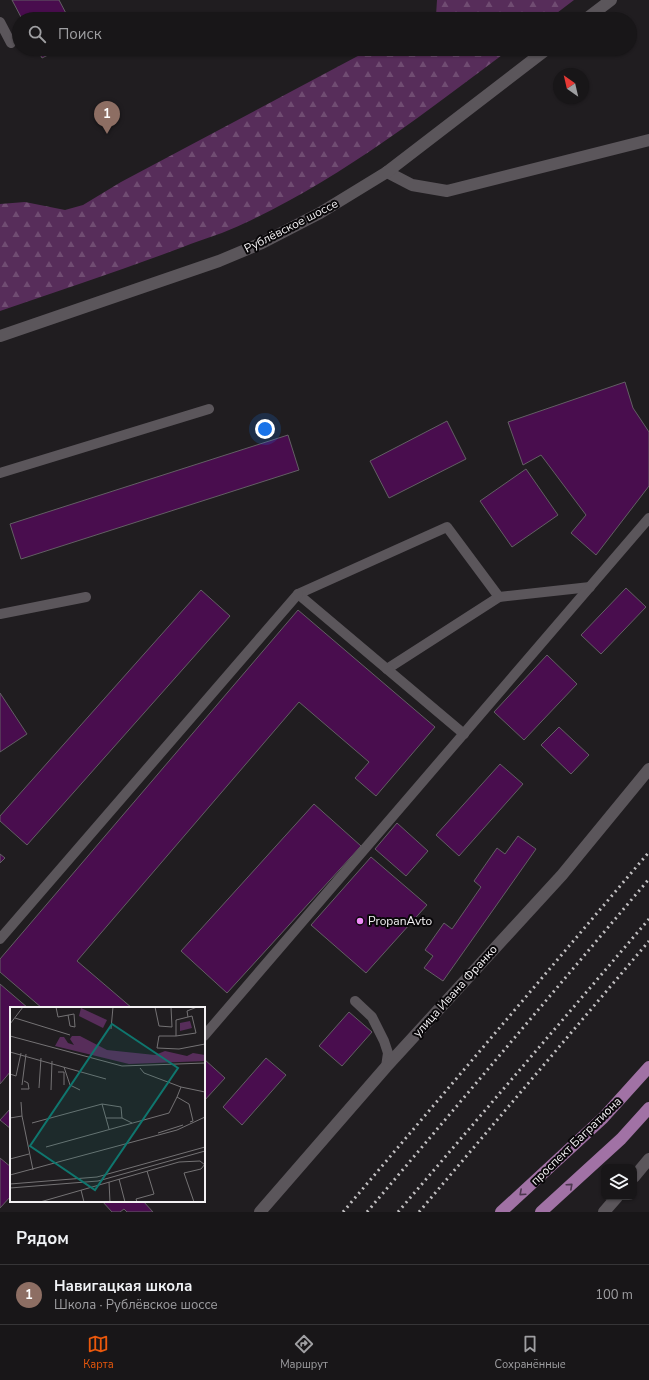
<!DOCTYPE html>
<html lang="ru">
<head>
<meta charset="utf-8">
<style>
	body { margin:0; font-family:"Nunito Sans",sans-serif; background:#252325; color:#f1f3f6 }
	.controls { position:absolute; right:12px; bottom:12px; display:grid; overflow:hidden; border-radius:8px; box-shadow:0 1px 3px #0004 }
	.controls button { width:36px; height:36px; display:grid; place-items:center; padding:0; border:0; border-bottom:1px solid #363537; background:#181618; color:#f1f3f6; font:20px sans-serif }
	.compass { position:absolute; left:553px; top:68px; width:36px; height:36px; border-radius:50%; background:#181618; box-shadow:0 1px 3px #0004; rotate:326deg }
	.you { position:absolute; left:265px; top:429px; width:14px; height:14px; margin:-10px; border:3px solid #fff; border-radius:50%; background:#1a73e8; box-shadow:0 0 0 6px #1a73e833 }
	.badge { display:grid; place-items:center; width:26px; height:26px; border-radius:50%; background:#ea580c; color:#fff; font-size:13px; font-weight:700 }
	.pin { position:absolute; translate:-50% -33px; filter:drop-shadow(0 1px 2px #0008) }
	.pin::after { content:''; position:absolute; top:21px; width:14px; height:12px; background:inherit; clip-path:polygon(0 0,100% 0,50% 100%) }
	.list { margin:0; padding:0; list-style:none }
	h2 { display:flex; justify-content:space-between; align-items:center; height:52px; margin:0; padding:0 16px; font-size:17px }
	h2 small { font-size:13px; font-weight:400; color:#9f9fa2 }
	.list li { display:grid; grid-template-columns:26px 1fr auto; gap:12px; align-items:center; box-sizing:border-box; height:60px; padding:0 16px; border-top:1px solid #363537 }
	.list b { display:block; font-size:15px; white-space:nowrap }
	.list p { margin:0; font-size:13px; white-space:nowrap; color:#9f9fa2 }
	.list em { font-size:13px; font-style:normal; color:#9f9fa2 }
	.icon { flex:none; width:22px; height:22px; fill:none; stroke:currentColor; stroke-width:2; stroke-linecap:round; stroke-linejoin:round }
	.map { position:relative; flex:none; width:649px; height:1212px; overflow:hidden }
	.search { position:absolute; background:#181618; box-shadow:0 1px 3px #0004; left:12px; right:12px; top:12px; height:44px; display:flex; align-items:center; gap:10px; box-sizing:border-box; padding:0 14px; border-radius:22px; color:#9f9fa2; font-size:15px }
	.sheet { height:112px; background:#181618 }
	nav { display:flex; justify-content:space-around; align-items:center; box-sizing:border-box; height:56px; border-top:1px solid #363537; background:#181618; font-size:11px; color:#9f9fa2 }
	nav a { display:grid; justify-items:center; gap:2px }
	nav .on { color:#ea580c }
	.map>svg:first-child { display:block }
	.forest { fill:url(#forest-firs) }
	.building { fill:#490d4e; stroke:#635f64 }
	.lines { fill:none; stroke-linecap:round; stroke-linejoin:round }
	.lane { stroke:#5b565b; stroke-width:10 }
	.street { stroke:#5b565b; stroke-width:12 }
	.secondary { stroke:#5b565b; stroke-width:12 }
	.primary { stroke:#a172a5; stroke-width:12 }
	.rail { stroke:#c2c0c2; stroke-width:3; stroke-dasharray:2 4; stroke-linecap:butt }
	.oneway { stroke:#4d374f }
	.poi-dot { fill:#ef8bf7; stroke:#090709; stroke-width:1.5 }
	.labels { text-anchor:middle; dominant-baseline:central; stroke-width:4; stroke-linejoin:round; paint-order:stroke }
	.street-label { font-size:12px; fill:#f3f1f3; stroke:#090709 }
	.poi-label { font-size:12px; fill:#f3f1f3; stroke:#090709; text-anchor:start }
	.inset-road { fill:none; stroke:#747274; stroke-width:1 }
	.view { fill:#0f766e; fill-opacity:0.15; stroke:#0f766e; stroke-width:2 }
	.inset-edge { fill:none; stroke:#f3f1f3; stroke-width:2 }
</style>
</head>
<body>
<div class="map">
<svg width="649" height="1212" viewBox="0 0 649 1212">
	<defs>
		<pattern id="forest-firs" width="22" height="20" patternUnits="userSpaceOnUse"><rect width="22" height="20" fill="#572d5a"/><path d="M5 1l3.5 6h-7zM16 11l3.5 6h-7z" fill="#704c72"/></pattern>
	</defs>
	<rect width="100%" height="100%" fill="#201d20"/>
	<!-- forest -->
	<g class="forest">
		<path d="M437,0H574L549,19H429L436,16Z"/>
		<path d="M371,49H510C426,112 340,179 245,223C225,233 203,239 183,247C122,270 61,290 0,311V204L25,202L65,210L83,205L121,182Z"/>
	</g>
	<!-- building -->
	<g class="building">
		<path d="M12,0H59L69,19H22Z"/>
		<path d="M37,49H60L42,58Z"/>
		<path d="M625,382L633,408L649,432V486L596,555L571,533L586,515L541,455L523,465L508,422Z"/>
		<path d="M447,421L466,459L389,498L370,461Z"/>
		<path d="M288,435L299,470L21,559L10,524Z"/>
		<path d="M526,469L558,515L512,547L480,501Z"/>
		<path d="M626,588L646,607L601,654L581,635Z"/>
		<path d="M201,590L230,616L27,845L0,821V816Z"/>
		<path d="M298,610L435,727L376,796L355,778L369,762L299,702L77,961L132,1008H42L0,972V959Z"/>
		<path d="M547,655L577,684L524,740L494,712Z"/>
		<path d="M0,693L27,734L0,752Z"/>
		<path d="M559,727L589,755L571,774L541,745Z"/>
		<path d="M500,764L523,784L459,856L436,835Z"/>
		<path d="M314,804L361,846L227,993L181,951Z"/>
		<path d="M397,823L428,851L406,876L375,849Z"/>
		<path d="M518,836L536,849L443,981L424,968L433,956L425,950L444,923L452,929L481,887L474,881L497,848L505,854Z"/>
		<path d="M0,854L5,858L0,863Z"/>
		<path d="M371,857L427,905L366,973L311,925Z"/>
		<path d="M0,984L28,1008H11V1071L0,1084Z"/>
		<path d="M349,1012L372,1032L342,1066L319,1046Z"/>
		<path d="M266,1058L286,1075L242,1125L223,1107Z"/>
		<path d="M204,1059L225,1078L204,1101Z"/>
		<path d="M11,1108V1129L0,1120Z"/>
		<path d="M0,1158L11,1167V1196L0,1208Z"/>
		<path d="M102,1201H143L153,1212H127L124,1209L120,1212H112Z"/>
	</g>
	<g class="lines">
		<!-- lane -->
		<g class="lane">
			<path d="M0,22L11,43"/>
			<path d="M0,473L209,409"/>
			<path d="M0,614L86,597"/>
			<path d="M387,669L499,597"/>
			<path d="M464,734L298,594L447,527L499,597L590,587"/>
			<path d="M0,939L298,594"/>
			<path d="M355,1001L372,1017L384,1041L388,1053L386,1067"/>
			<path d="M204,1036L649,518"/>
		</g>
		<!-- street -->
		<g class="street">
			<path d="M387,172L412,185L447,191L649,140"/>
			<path d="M634,1177L649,1159"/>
			<path d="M260,1212L386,1067L562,875L649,769"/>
			<path d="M604,1212L617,1197"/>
		</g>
		<!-- secondary -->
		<g class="secondary">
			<path d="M586,19L611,0"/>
			<path d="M0,336L219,261L262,243L320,213L387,172L547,49"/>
		</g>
		<!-- primary -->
		<g class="primary">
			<path d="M501,1212L603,1118L649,1067"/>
			<path d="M541,1212L621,1139L649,1108"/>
		</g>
		<!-- rail -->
		<g class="rail">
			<path d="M343,1212L649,852"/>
			<path d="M367,1212L649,879"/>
			<path d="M398,1212L649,919"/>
			<path d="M419,1212L649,941"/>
		</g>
	</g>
	<!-- one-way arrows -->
	<defs><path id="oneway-chevron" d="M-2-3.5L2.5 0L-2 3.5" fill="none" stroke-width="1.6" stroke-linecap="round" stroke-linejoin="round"/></defs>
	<g class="oneway">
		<use href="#oneway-chevron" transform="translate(570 1186) rotate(-42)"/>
		<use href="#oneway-chevron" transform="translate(522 1193) rotate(138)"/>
	</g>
	<!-- markers -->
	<circle class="poi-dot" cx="360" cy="921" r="4"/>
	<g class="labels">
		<!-- street labels -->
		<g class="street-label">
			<text transform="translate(291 226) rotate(-27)">Рублёвское шоссе</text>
			<text transform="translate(455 991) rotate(-48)">улица Ивана Франко</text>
			<text transform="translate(576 1141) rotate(-44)">проспект Багратиона</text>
		</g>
		<!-- poi labels -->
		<g class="poi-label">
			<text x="368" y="921">PropanAvto</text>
		</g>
	</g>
	<!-- overview -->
	<g transform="translate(10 1007)">
		<rect width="195" height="195" fill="#201d20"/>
		<path d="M62,29H70L97,43L145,48L155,44L177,49L183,46L195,48V54L119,57L45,39L50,30H54L58,36L64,38L60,32Z" fill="#572d5a"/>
		<path d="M71,1L97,13L93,21L69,9ZM180,14L182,21L170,24V16Z" fill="#572d5a"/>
		<path class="inset-road" d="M46,0L48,10L64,7L65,20L60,19L58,8M145,0L149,19L162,20L161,0M178,10L177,4L187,0M5,11L60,28M0,17L13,0M101,22L103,0M0,29L112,59L195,56M166,29L186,26L182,9L166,13V29H149L147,41L169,42L195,37M0,45L96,72M54,60L60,78L70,83M130,61L134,66L171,80L195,85M48,65H54V78M0,67L6,69L11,46M12,78L16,47M171,80L167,90L179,97L183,114L180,115M29,81L31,51M11,82H19L18,76L14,74M41,83L42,54M12,109L23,163M0,111L12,109L11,95M96,111H112M22,116L92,97M99,122L92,97L111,100L112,111L122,116M148,126L173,118M36,140L159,106L167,90M0,152L19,147M0,168L167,123L195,110M109,172L115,195M99,175L100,195M0,177L87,170L195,140M0,181L88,174L195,144M71,183L74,195M30,195L169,155L190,154L195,158M127,195L126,192L144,187L137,164M184,195L174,166L191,162L195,157"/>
		<path class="view" d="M102,17L168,61L85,183L20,139Z"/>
		<rect width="195" height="195" class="inset-edge"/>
	</g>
</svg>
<div class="controls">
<button><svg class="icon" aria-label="layers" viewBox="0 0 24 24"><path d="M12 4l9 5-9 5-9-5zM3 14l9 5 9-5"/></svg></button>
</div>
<svg class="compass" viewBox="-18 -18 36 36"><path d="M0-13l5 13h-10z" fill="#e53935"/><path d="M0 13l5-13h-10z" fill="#9f9fa2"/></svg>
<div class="you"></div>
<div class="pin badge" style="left:107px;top:134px;background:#8d6e63">1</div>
<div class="search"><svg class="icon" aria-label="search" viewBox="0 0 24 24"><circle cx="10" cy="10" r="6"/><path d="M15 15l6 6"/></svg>Поиск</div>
</div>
<section class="sheet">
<h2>Рядом<small></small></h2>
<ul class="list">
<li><span class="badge" style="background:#8d6e63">1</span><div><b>Навигацкая школа</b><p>Школа · Рублёвское шоссе</p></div><em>100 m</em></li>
</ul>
</section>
<nav>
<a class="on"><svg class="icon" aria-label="map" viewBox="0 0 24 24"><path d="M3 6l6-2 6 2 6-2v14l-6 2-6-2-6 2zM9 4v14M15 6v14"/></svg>Карта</a>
<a><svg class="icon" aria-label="directions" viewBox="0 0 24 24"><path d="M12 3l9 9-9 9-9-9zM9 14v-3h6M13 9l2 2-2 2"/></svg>Маршрут</a>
<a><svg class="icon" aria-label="saved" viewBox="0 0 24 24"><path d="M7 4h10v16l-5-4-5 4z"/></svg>Сохранённые</a>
</nav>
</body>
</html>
